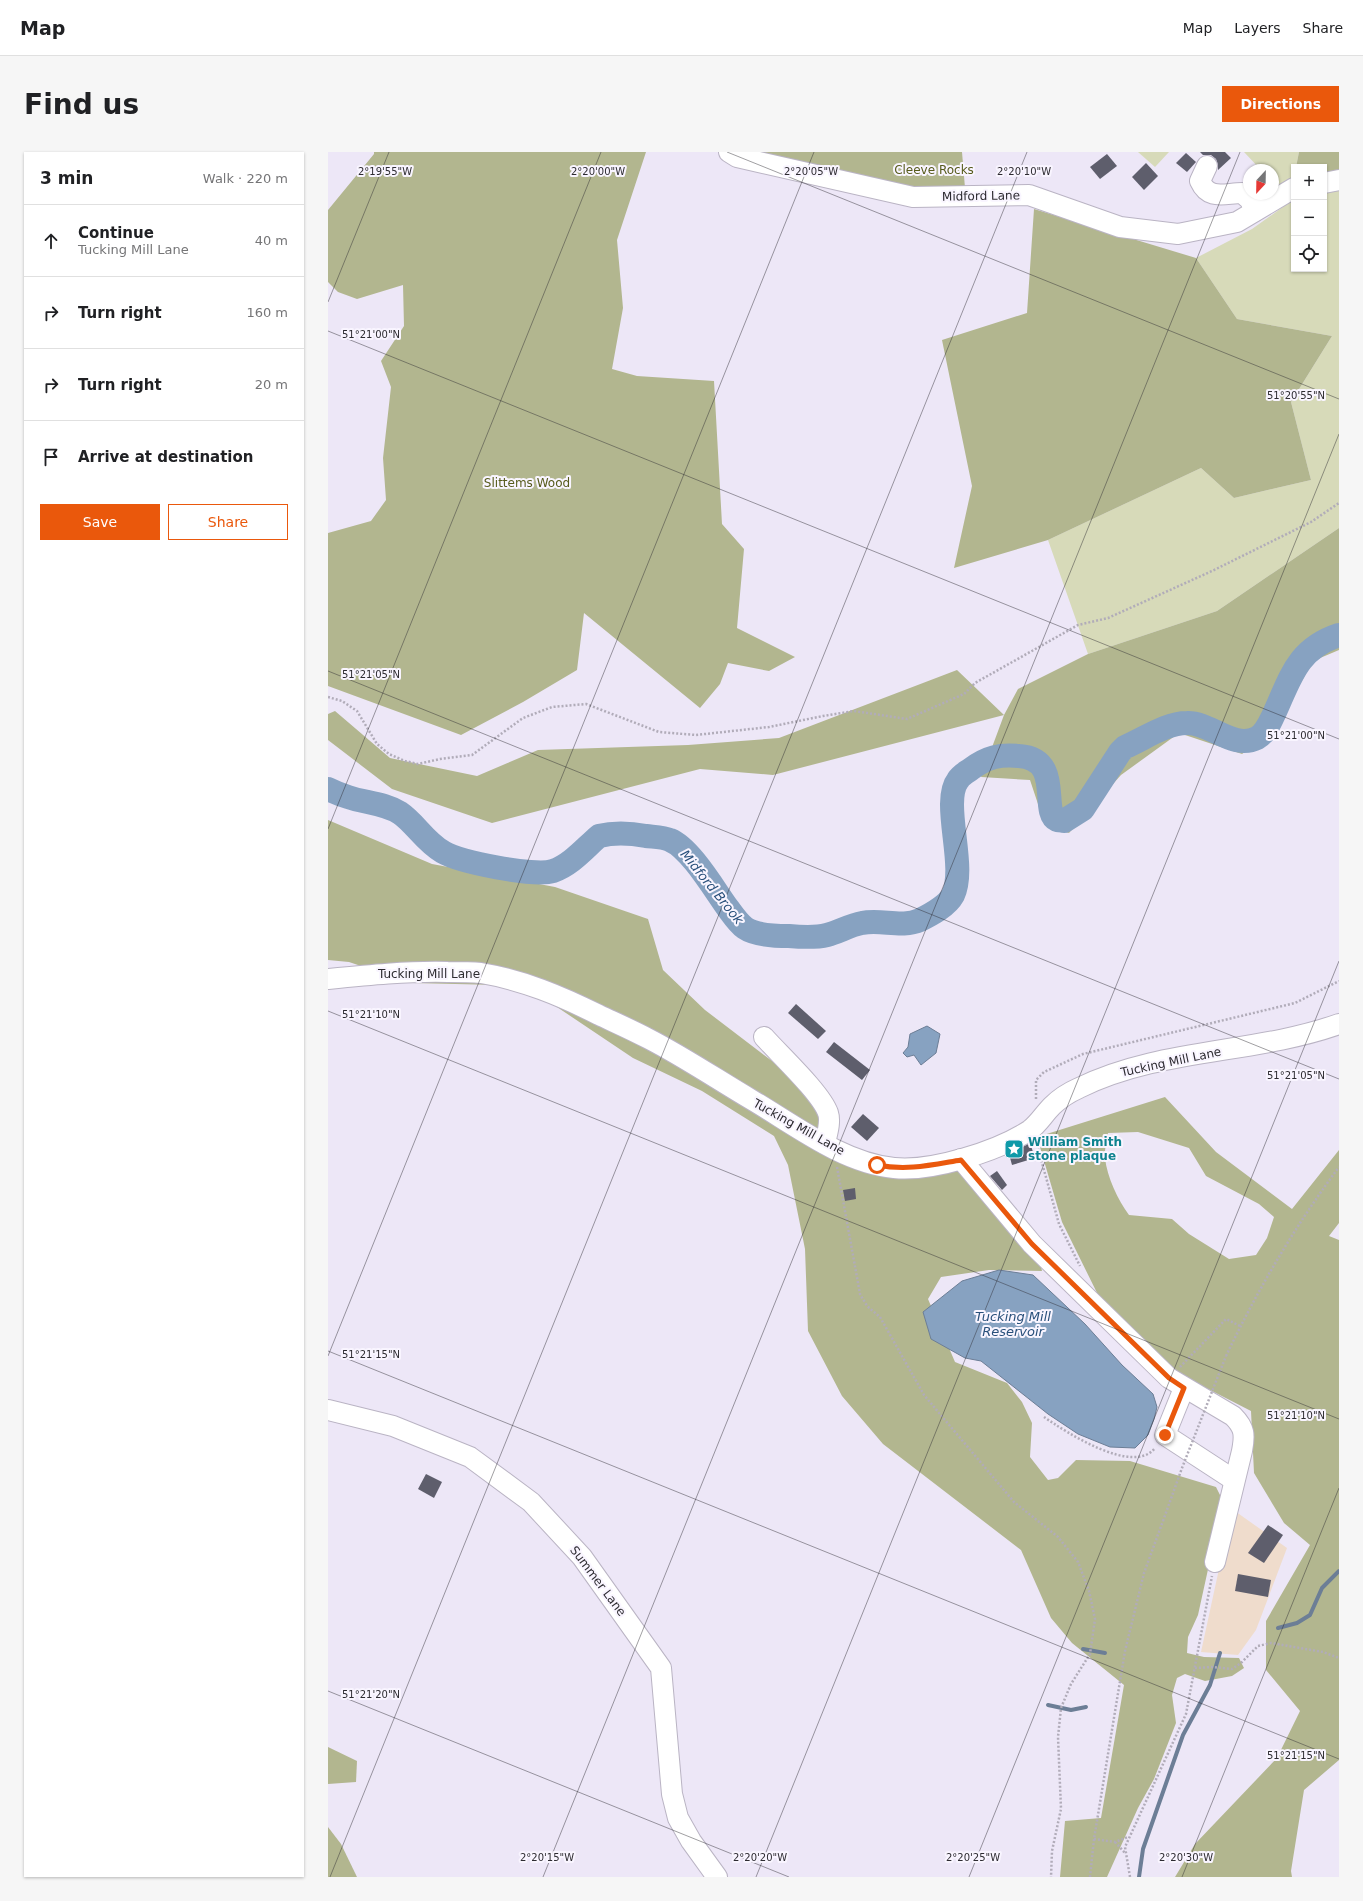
<!DOCTYPE html>
<html lang="en">
<head>
<meta charset="utf-8">
<style>
	body { margin:0; font-family:"DejaVu Sans",sans-serif; background:#f6f6f6; color:#202124 }
	.controls { position:absolute; right:12px; top:12px; display:grid; overflow:hidden; border-radius:0px; box-shadow:0 1px 3px #0004 }
	.controls button { width:36px; height:36px; display:grid; place-items:center; padding:0; border:0; border-bottom:1px solid #e0e0e0; background:#fff; color:#202124; font:20px sans-serif }
	.compass { position:absolute; left:915px; top:12px; width:36px; height:36px; border-radius:50%; background:#fff; box-shadow:0 1px 3px #0004; rotate:202deg }
	.stop { position:absolute; width:12px; height:12px; margin:-9px; border:3px solid #ea580c; border-radius:50%; background:#fff }
	.stop.end { background:#ea580c; border-color:#fff; box-shadow:0 1px 4px #0008 }
	.list { margin:0; padding:0; list-style:none }
	h2 { display:flex; justify-content:space-between; align-items:center; height:52px; margin:0; padding:0 16px; font-size:17px }
	h2 small { font-size:13px; font-weight:400; color:#757577 }
	.list li { display:grid; grid-template-columns:26px 1fr auto; gap:12px; align-items:center; box-sizing:border-box; height:72px; padding:0 16px; border-top:1px solid #e0e0e0 }
	.list b { display:block; font-size:15px; white-space:nowrap }
	.list p { margin:0; font-size:13px; white-space:nowrap; color:#757577 }
	.list em { font-size:13px; font-style:normal; color:#757577 }
	.actions { display:flex; gap:8px; padding:12px 16px }
	.actions a { flex:1; padding:9px 0; border:1px solid #ea580c; border-radius:0px; text-align:center; font-size:14px; color:#ea580c }
	.actions .main { background:#ea580c; color:#fff }
	.icon { flex:none; width:22px; height:22px; fill:none; stroke:currentColor; stroke-width:2; stroke-linecap:round; stroke-linejoin:round }
	.map { position:relative; flex:none; width:1011px; height:1725px; overflow:hidden; border-radius:0px }
	header { display:flex; align-items:center; gap:24px; box-sizing:border-box; height:56px; padding:0 20px; background:#fff; border-bottom:1px solid #e0e0e0 }
	header strong { font-size:19px }
	nav { display:flex; gap:22px; margin-inline-start:auto; font-size:14px }
	.intro { display:flex; align-items:center; justify-content:space-between; box-sizing:border-box; height:96px; padding:0 24px }
	h1 { margin:0; font-size:28px }
	.button { padding:10px 18px; border-radius:0px; background:#ea580c; color:#fff; font-size:14px; font-weight:700 }
	main { display:flex; gap:24px; padding:0 24px }
	aside { flex:1; background:#fff; border-radius:0px; box-shadow:0 1px 3px #0004 }
	.map>svg:first-child { display:block }
	.industrial { fill:#efdccc }
	.green { fill:#d7dab9 }
	.forest { fill:#b2b68f; fill-rule:evenodd }
	.water { fill:#87a2c1; stroke:#6c7e96 }
	.lines { fill:none; stroke-linecap:round; stroke-linejoin:round }
	.stream { stroke:#6c7e96; stroke-width:4 }
	.river { stroke:#87a2c1; stroke-width:24 }
	.building { fill:#5e5e6c }
	.minor-casing { stroke:#bab4c4; stroke-width:22 }
	.path { stroke:#b1acb9; stroke-width:2.5; stroke-dasharray:2 2; stroke-linecap:butt }
	.minor { stroke:#fff; stroke-width:20 }
	.path-bridge { stroke:#b1acb9; stroke-width:2.5; stroke-dasharray:2 2; stroke-linecap:butt }
	.route { stroke:#ea580c; stroke-width:5 }
	.ticks { fill:none; stroke:#2d2b31; stroke-width:1; stroke-opacity:0.45 }
	.labels { text-anchor:middle; dominant-baseline:central; stroke-width:4; stroke-linejoin:round; paint-order:stroke }
	.park-label { font-size:12px; fill:#575b1c; stroke:#f9f5ff }
	.street-label { font-size:12px; fill:#2d2b31; stroke:#f9f5ff }
	.culture-label { font-size:12px; font-weight:bold; fill:#0d838f; stroke:#f9f5ff; text-anchor:start }
	.water-label { font-size:13px; font-style:italic; fill:#29507b; stroke:#f9f5ff }
	.ticks-label { font-size:10px; text-anchor:middle; fill:#2d2b31; stroke:#f9f5ff; stroke-width:4; stroke-linejoin:round; paint-order:stroke }
</style>
</head>
<body>
<header>
<strong>Map</strong>
<nav><a>Map</a><a>Layers</a><a>Share</a></nav>
</header>
<div class="intro"><h1>Find us</h1><a class="button">Directions</a></div>
<main>
<aside>
<h2>3 min<small>Walk · 220 m</small></h2>
<ul class="list">
<li><svg class="icon" aria-label="ahead" viewBox="0 0 24 24"><path d="M12 20V5M6 11l6-6 6 6"/></svg><div><b>Continue</b><p>Tucking Mill Lane</p></div><em>40 m</em></li>
<li><svg class="icon" aria-label="right" viewBox="0 0 24 24"><path d="M7 20v-9h11M14 6l5 5-5 5"/></svg><div><b>Turn right</b></div><em>160 m</em></li>
<li><svg class="icon" aria-label="right" viewBox="0 0 24 24"><path d="M7 20v-9h11M14 6l5 5-5 5"/></svg><div><b>Turn right</b></div><em>20 m</em></li>
<li><svg class="icon" aria-label="arrive" viewBox="0 0 24 24"><path d="M6 21V4h12l-3 4 3 4H6"/></svg><div><b>Arrive at destination</b></div></li>
</ul>
<div class="actions"><a class="main">Save</a><a>Share</a></div>
</aside>
<div class="map">
<svg width="1011" height="1725" viewBox="0 0 1011 1725">
	<rect width="100%" height="100%" fill="#ede7f7"/>
	<!-- industrial -->
	<path class="industrial" d="M904,1357L959,1396L928,1478L910,1503L873,1500Z"/>
	<!-- green -->
	<g class="green">
		<path d="M810,0H841L827,15Z"/>
		<path d="M916,0H971L968,15H966L964,27L949,35L945,31V18H933Z"/>
		<path d="M1011,37V376L889,459L760,502L720,388L873,316L906,346L983,328L963,250L1004,184L909,167L868,106L924,77L966,47V117H996V39Z"/>
	</g>
	<!-- forest -->
	<g class="forest">
		<path d="M46,0H318L289,88L295,156L284,217L309,224L386,229L394,372L416,397L409,476L467,505L441,519L400,511L392,532L372,556L256,461L249,518L195,550L133,583L0,534V381L43,369L58,348L55,306L63,235L53,209L76,174L75,133L29,147L10,140L0,130V58L46,2Z"/>
		<path d="M422,0H634L637,36L586,37Z"/>
		<path d="M971,0H1011V19L996,22V15H968Z"/>
		<path d="M706,57L868,106L909,167L1004,184L963,250L983,328L906,346L873,316L720,388L626,416L644,334L614,188L699,161Z"/>
		<path d="M1011,376V498L985,509L945,580L914,602L851,581L793,623L741,681L717,673L702,628L653,625L676,563L445,623L372,617L164,671L64,637L0,588V562L7,559L62,606L149,624L210,598L360,593L451,586L629,518L676,563L690,537L760,502L889,459Z"/>
		<path d="M0,668L104,712L227,735L320,767L335,818L377,858L444,909L491,954L516,1005L627,1014L711,1106L714,1119L661,1118L613,1125L600,1147L627,1210L679,1231L694,1250L704,1271L702,1305L720,1328L730,1326L748,1308L802,1309L888,1335L895,1349L870,1463L860,1485L859,1501L876,1505L911,1506L916,1516L904,1524L877,1529L857,1522L849,1526L844,1543L848,1571L826,1627L810,1656L779,1725H732L737,1669L773,1666L796,1533L744,1491L723,1466L693,1398L555,1292L514,1244L480,1179L477,1097L460,1013L446,984L374,939L305,906L226,853L170,833L84,831L21,810L0,808Z"/>
		<path d="M837,945L888,1000L964,1057L1011,998V1071L1001,1084L1011,1088V1608L976,1638L963,1719L964,1725H847L867,1692L949,1606L972,1559L938,1518V1469L982,1393L956,1371L926,1321L923,1259L849,1221L775,1153L734,1070L709,985ZM810,980L861,996L878,1024L931,1052L946,1065L939,1086L928,1103L901,1107L861,1082L844,1067L801,1063C790,1048 779,1025 777,1006C776,998 779,989 780,981Z"/>
		<path d="M0,1595L29,1609L28,1630L0,1632Z"/>
		<path d="M0,1675L13,1692L29,1725H0Z"/>
	</g>
	<!-- water -->
	<g class="water">
		<path d="M599,874L612,882L608,901L593,913L586,903L579,905L575,901L580,895L582,882Z"/>
		<path d="M671,1118L705,1123L757,1172L794,1213L825,1242L829,1255L826,1267L820,1283L807,1296L782,1295L750,1282L720,1262L653,1209L637,1206L603,1187L595,1160L634,1129Z"/>
	</g>
	<g class="lines">
		<!-- stream -->
		<g class="stream">
			<path d="M950,1476L969,1471L982,1463L994,1436L1011,1419"/>
			<path d="M755,1497L777,1501"/>
			<path d="M720,1553L743,1558L758,1555"/>
			<path d="M811,1725L815,1697L855,1583L882,1533L892,1501"/>
		</g>
		<!-- river -->
		<path class="river" d="M0,637C6,640 13,643 20,645C37,651 56,651 72,661C87,671 97,690 115,700C132,710 206,725 225,719C243,713 257,696 271,684C287,680 302,681 318,684C326,685 335,685 342,688C362,696 386,737 399,755C405,763 410,771 417,776C427,783 448,784 461,784C473,785 487,786 499,783C511,780 522,773 534,771C553,767 574,776 592,768C604,762 619,754 625,743C639,714 613,650 630,628C633,623 639,620 643,617C659,605 672,602 691,604C736,607 712,660 729,668C731,669 734,668 736,669L755,657L792,600L797,595C816,587 838,571 859,571C882,570 905,598 929,586C938,581 942,570 946,562C963,525 969,497 1011,483"/>
	</g>
	<!-- building -->
	<g class="building">
		<path d="M872,0H897L903,6L890,18V13L888,7L883,3H875Z"/>
		<path d="M858,1L868,10L859,20L848,11Z"/>
		<path d="M779,2L789,14L772,27L762,15Z"/>
		<path d="M818,11L830,24L816,38L804,25Z"/>
		<path d="M468,852L498,879L490,887L460,861Z"/>
		<path d="M506,890L542,918L534,928L498,900Z"/>
		<path d="M535,962L551,976L539,989L523,975Z"/>
		<path d="M702,991L707,1006L684,1013L681,1002Z"/>
		<path d="M669,1019L679,1033L674,1038L662,1024Z"/>
		<path d="M527,1036L528,1047L517,1049L515,1038Z"/>
		<path d="M98,1322L114,1330L106,1346L90,1337Z"/>
		<path d="M940,1373L955,1383L936,1411L920,1401Z"/>
		<path d="M910,1422L943,1428L940,1445L907,1439Z"/>
	</g>
	<g class="lines">
		<!-- minor casing -->
		<g class="minor-casing">
			<g id="minor">
				<path d="M401,0L409,5L585,45L701,43L792,75L850,82L909,70L966,36"/>
				<path d="M879,14L872,29C881,49 897,41 914,41L922,48L927,59"/>
				<path d="M996,31L1011,28"/>
				<path d="M0,827C40,823 80,819 120,820C131,820 142,820 153,821C195,828 233,844 271,863C288,871 304,878 321,887C356,905 390,928 424,948C468,974 515,1011 566,1016C604,1020 670,999 702,978C711,971 716,962 724,954C731,947 742,940 751,936C832,896 927,902 1011,872"/>
				<path d="M436,885C452,903 493,941 500,961C503,970 499,982 497,991"/>
				<path d="M633,1007L704,1092L841,1226L905,1264C917,1276 917,1283 914,1299L887,1410"/>
				<path d="M856,1236L837,1283L906,1328"/>
				<path d="M0,1258L65,1274L142,1305L203,1350L254,1405L333,1516L344,1642L350,1666L363,1689L389,1725"/>
			</g>
		</g>
		<!-- path -->
		<g class="path">
			<path d="M0,545L14,549L29,559L49,592L61,602L77,609L90,612L112,607L144,603L195,566L224,555L258,552L331,580L368,583L441,575L495,564L526,559L579,567L636,542L647,531L750,473L780,466L884,419L983,370L1011,351"/>
			<path d="M708,947V928L716,920L755,902L967,851L1011,829"/>
			<path d="M709,993L731,1072L752,1114"/>
			<path d="M509,1015L532,1142L539,1154L552,1165L596,1243L686,1350L730,1385L750,1410L761,1439L767,1467L762,1502L743,1532L733,1556L730,1585L733,1657L724,1699L723,1725"/>
			<path d="M898,1204C930,1137 967,1074 1011,1015"/>
			<path d="M852,1215L898,1167L912,1174"/>
			<path d="M716,1265C738,1280 805,1324 827,1296"/>
			<path d="M867,1516L885,1515L904,1517L913,1511L930,1494L943,1491L995,1500L1011,1506"/>
			<path d="M766,1687L787,1690L800,1685"/>
			<path d="M787,1690L797,1701"/>
			<path d="M762,1725L766,1687L797,1499L816,1421L835,1369"/>
			<path d="M802,1725L797,1695L858,1562L884,1424"/>
		</g>
		<!-- minor -->
		<use href="#minor" class="minor"/>
		<!-- path-bridge -->
		<path class="path-bridge" d="M835,1369L854,1316L898,1204"/>
	</g>
	<g class="lines">
		<!-- route -->
		<path class="route" d="M549,1013C579,1019 603,1013 633,1008L704,1092L841,1226L856,1236L837,1283"/>
	</g>
	<!-- ticks -->
	<path class="ticks" d="M399,0L1011,247M0,150L61,0M0,179L1011,587M0,519L1011,927M0,677L273,0M0,859L1011,1267M0,1199L1011,1607M0,1204L486,0M0,1539L461,1725M2,1725L699,0M215,1725L912,0M428,1725L1011,282M641,1725L1011,809M854,1725L1011,1336"/>
	<!-- icons -->
	<defs>
		<g id="sight-square" transform="scale(1)"><rect x="-9" y="-9" width="18" height="18" rx="4" fill="#0f9aa8" stroke="#f9f5ff"/><path d="M0-6L1.8-2.2L6-1.7L2.9 1.2L3.7 5.4L0 3.3L-3.7 5.4L-2.9 1.2L-6-1.7L-1.8-2.2Z" fill="#fff"/></g>
	</defs>
	<g fill-rule="evenodd">
		<use href="#sight-square" x="686" y="997"/>
	</g>
	<g class="labels">
		<!-- park labels -->
		<g class="park-label">
			<text x="606" y="18">Cleeve Rocks</text>
			<text x="199" y="331">Slittems Wood</text>
		</g>
		<!-- street labels -->
		<g class="street-label">
			<text transform="translate(653 44) rotate(-1)">Midford Lane</text>
			<text x="101" y="822">Tucking Mill Lane</text>
			<text transform="translate(843 910) rotate(-12)">Tucking Mill Lane</text>
			<text transform="translate(471 975) rotate(29)">Tucking Mill Lane</text>
			<text transform="translate(270 1429) rotate(53)">Summer Lane</text>
		</g>
		<!-- culture labels -->
		<g class="culture-label">
			<text x="700" y="990">William Smith<tspan x="700" dy="14">stone plaque</tspan></text>
		</g>
		<!-- water labels -->
		<g class="water-label">
			<text transform="translate(384 735) rotate(51)">Midford Brook</text>
			<text x="685" y="1164">Tucking Mill<tspan x="685" dy="15">Reservoir</tspan></text>
		</g>
	</g>
	<g class="ticks-label">
		<text x="57" y="23">2°19'55"W</text>
		<text x="270" y="23">2°20'00"W</text>
		<text x="483" y="23">2°20'05"W</text>
		<text x="696" y="23">2°20'10"W</text>
		<text x="43" y="186">51°21'00"N</text>
		<text x="968" y="247">51°20'55"N</text>
		<text x="43" y="526">51°21'05"N</text>
		<text x="968" y="587">51°21'00"N</text>
		<text x="43" y="866">51°21'10"N</text>
		<text x="968" y="927">51°21'05"N</text>
		<text x="43" y="1206">51°21'15"N</text>
		<text x="968" y="1267">51°21'10"N</text>
		<text x="43" y="1546">51°21'20"N</text>
		<text x="968" y="1607">51°21'15"N</text>
		<text x="219" y="1709">2°20'15"W</text>
		<text x="432" y="1709">2°20'20"W</text>
		<text x="645" y="1709">2°20'25"W</text>
		<text x="858" y="1709">2°20'30"W</text>
	</g>
</svg>
<div class="controls">
<button>+</button>
<button>−</button>
<button><svg class="icon" aria-label="locate" viewBox="0 0 24 24"><circle cx="12" cy="12" r="6"/><path d="M12 2v4M12 18v4M2 12h4M18 12h4"/></svg></button>
</div>
<svg class="compass" viewBox="-18 -18 36 36"><path d="M0-13l5 13h-10z" fill="#e53935"/><path d="M0 13l5-13h-10z" fill="#757577"/></svg>
<div class="stop" style="left:549px;top:1013px"></div>
<div class="stop end" style="left:837px;top:1283px"></div>
</div>
</main>
</body>
</html>
